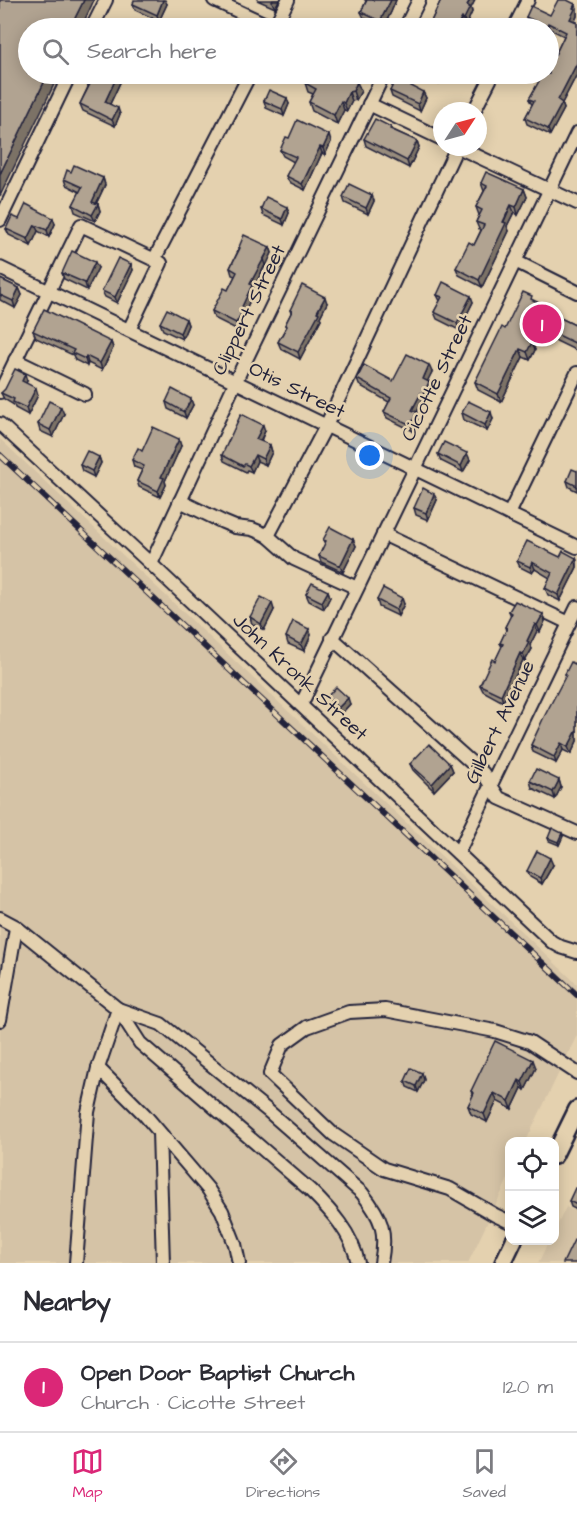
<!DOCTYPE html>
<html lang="en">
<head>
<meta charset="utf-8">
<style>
	body { margin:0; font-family:"Architects Daughter",sans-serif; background:#f7f7f7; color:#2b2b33 }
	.controls { position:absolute; right:18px; bottom:18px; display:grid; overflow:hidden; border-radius:12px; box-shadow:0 3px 15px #0003 }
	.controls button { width:54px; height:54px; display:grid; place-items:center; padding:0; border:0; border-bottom:2px solid #e1e1e2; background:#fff; color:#2b2b33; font:30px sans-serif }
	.compass { position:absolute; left:433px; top:102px; width:54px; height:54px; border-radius:50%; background:#fff; box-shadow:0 3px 15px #0003; rotate:54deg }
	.you { position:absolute; left:370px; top:456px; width:21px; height:21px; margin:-15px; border:4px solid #fff; border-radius:50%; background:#1a73e8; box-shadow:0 0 0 9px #1a73e833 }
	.badge { display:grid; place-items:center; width:39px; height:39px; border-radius:50%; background:#db2777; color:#fff; font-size:20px; font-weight:700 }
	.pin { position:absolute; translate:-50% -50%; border:3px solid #fff; box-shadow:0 2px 6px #0006 }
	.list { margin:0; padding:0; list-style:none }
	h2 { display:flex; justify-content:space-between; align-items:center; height:78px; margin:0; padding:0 24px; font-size:26px }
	h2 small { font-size:20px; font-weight:400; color:#7c7c81 }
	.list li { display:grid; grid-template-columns:39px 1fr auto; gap:18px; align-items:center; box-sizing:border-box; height:90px; padding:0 24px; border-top:2px solid #e1e1e2 }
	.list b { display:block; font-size:22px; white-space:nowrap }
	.list p { margin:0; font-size:20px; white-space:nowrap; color:#7c7c81 }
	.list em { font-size:20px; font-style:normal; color:#7c7c81 }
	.icon { flex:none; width:33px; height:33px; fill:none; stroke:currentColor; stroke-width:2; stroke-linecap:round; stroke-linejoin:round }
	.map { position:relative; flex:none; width:577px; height:1263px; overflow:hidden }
	.search { position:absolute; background:#fff; box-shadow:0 3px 15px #0003; left:18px; right:18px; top:18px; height:66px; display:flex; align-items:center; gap:15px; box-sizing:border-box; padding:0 21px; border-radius:33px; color:#7c7c81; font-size:22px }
	.sheet { height:168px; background:#fff }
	nav { display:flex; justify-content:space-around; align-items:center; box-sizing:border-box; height:84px; border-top:2px solid #e1e1e2; background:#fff; font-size:16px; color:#7c7c81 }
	nav a { display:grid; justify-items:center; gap:3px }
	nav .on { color:#db2777 }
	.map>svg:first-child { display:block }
	.built { fill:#d5c3a6 }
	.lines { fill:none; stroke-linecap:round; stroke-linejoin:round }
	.minor-casing { stroke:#22223b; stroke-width:16 }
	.major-casing { stroke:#22223b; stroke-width:20 }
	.minor { stroke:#e4d1af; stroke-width:12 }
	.major { stroke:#e4d1af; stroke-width:15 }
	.rail-casing { stroke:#22223b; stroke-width:6 }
	.rail { stroke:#e4d1af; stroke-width:4; stroke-dasharray:11; stroke-linecap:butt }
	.wall { fill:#988c7d; stroke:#22223b; stroke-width:1.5 }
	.shaded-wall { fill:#7c7266; stroke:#22223b; stroke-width:1.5 }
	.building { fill:#b1a391; stroke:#22223b; stroke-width:1.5 }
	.labels { text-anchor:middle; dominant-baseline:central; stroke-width:5; stroke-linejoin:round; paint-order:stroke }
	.street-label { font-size:20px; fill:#22223b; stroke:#e4d1af }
</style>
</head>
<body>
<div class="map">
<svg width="577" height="1263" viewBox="0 0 577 1263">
	<rect width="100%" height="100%" fill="#e4d1af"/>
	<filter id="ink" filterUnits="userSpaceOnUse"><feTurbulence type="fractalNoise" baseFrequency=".0167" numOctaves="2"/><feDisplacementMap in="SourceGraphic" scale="12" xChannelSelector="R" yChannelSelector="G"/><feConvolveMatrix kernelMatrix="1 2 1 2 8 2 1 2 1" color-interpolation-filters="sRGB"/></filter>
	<g filter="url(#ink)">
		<!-- built -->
		<g class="built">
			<path d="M0,439L577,984V1035L526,1141L510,1142L509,1177L468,1263H0Z"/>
			<path d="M566,1207L577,1212V1263H538L549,1241L554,1240L555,1230Z"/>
		</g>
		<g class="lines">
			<!-- minor casing -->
			<g class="minor-casing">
				<g id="minor">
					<path d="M214,0L274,28L288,0"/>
					<path d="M92,28L106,0"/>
					<path d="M405,28L419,0"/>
					<path d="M514,28L528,0"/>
					<path d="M369,104L442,139"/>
					<path d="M474,111L493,74"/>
					<path d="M458,147L577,203"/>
					<path d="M0,220L70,74"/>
					<path d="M154,260L250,74"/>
					<path d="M515,261L577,292"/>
					<path d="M0,268L577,547"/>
					<path d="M15,360L85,394"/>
					<path d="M0,392L81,225L161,263L129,330"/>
					<path d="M0,424L151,564L552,942L561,947L577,952"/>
					<path d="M180,501L223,522L235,527L252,529L262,533L268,536L294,559L357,588"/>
					<path d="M509,514L577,373"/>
					<path d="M383,534L569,623"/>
					<path d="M268,536L326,426L457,147"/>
					<path d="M151,564L241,370L384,74"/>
					<path d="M332,638L483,773L499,798L577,833"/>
					<path d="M301,705L577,133"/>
					<path d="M458,853L577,607"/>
					<path d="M0,918L15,926L118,1009L140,1043L310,1190C331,1211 352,1233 358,1263"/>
					<path d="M118,1009L161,1024L267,1110L362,1193C382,1218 387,1231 381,1263"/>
					<path d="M0,1020L16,928"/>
					<path d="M98,1068L144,1114L208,1189L222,1211L235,1244L239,1263"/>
					<path d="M159,1132L163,1263"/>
					<path d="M510,1222L495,1215L450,1189L384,1169L333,1134L270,1074L282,1045L307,1027L349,1012L385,1010L495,1031L530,1042L577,1073"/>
					<path d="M76,1263L88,1112L98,1068L118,1009"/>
				</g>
			</g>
			<!-- major casing -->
			<g class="major-casing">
				<g id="major">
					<path d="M554,1156L577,1109"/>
					<path d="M503,1263L514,1240"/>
				</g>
			</g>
			<!-- minor -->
			<use href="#minor" class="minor"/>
			<!-- major -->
			<use href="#major" class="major"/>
			<!-- rail casing -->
			<g class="rail-casing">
				<path id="rail" d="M0,455L577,995"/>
			</g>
			<!-- rail -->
			<use href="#rail" class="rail"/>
		</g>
		<!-- wall -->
		<g class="wall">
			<path d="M257,0H279L275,8Z"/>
			<path d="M365,0H396L391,12L383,28L364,18L361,12L366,1Z"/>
			<path d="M441,0H475L471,8L472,12L466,25L464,23L461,28H428Z"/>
			<path d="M133,4H167L159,21L135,10Z"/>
			<path d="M575,4L577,8V16L575,21L577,22V74L562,103L564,109L550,135L527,124L525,118L532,105L529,99L555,55L564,36L550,29L549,33V28H539L528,23L526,17L550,15Z"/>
			<path d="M91,74H124L110,104L120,114L115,126L83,111L80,104L88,87L87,82Z"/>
			<path d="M419,74H446L442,81L440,80L439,83Z"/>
			<path d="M305,83L361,91L356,100L352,101L347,111L344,110L337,124L312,111L309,102L313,94L308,92Z"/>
			<path d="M390,91L423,92L426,98L420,111L392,97Z"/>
			<path d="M264,101L289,104L284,116L266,108Z"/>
			<path d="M391,127V129L417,141L419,147L409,168L366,146L364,139Z"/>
			<path d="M289,138L331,142L325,155L322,153L305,190L289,182L286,176L294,162L283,156L280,150Z"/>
			<path d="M71,172L103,178L105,185L96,204H98L100,211L95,221L75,212L73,205L80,192L66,185L64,179Z"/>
			<path d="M481,183L524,189L527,197L518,215L514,212L507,226L509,231L482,287L459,275L456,268L474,245L481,230L479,229L476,222L479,215L476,207L484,191Z"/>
			<path d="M343,197L374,201L368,214L345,203Z"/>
			<path d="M287,207L289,213L284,225L263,215L261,209Z"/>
			<path d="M19,219L55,224L49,237L38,231L31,246L9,235L6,229Z"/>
			<path d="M239,247H270L272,253L253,289L254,292L244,313L245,316L238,330L214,318L212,311L228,290L235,276L232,275L230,268L239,249Z"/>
			<path d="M131,264L133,270L117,303L105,297L102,291Z"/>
			<path d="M98,268L87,290L64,279L62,273Z"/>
			<path d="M0,279L19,288L22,295L15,308L0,300Z"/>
			<path d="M437,295L473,302L459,330L437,319L434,312L440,301Z"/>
			<path d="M327,303L320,317L321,319L300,359L281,349L278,342L286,327L285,325L291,313L290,310Z"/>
			<path d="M554,310L556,316L577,326V351L538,332L533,345L535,350L530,360L523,357L501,402L478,390L475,382L505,329Z"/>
			<path d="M186,319L188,325L182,339L163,330L160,323Z"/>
			<path d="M33,331L111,342L113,348L102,370L88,363L87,366L75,360L73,355L36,338Z"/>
			<path d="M432,372L427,381L429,382L431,389L425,401L423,400L417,412L419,418L413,431L387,418L384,412L389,402L359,385L357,379L393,381Z"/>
			<path d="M27,381L26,383L38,395L28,415L15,408L14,405L4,399L1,393Z"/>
			<path d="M166,402L193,405L186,418L168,409Z"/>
			<path d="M462,413L493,419L487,431L464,420Z"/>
			<path d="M64,414L53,437L40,431L38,424Z"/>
			<path d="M265,431L261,441L270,445L272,452L266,465L257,461L252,472L247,470L246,472L224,461L222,455Z"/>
			<path d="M181,446L165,481L166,485L160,497L139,487L137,481L142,470L134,467L132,460L142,451Z"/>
			<path d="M438,454L470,460L463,472L441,461Z"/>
			<path d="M99,457L101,463L94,477L82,471L80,465Z"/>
			<path d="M577,471V491L569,487L567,481Z"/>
			<path d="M437,500L428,520L416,515L414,508Z"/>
			<path d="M353,539L356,546L343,572L321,562L319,556L325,544L323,540Z"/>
			<path d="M560,557L576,558L577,560V567L560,601L548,595L545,588L550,578L535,569L532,573L520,567L517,561Z"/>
			<path d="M328,591L330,597L324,609L309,601L306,594Z"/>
			<path d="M377,600L404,604L398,616L379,607Z"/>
			<path d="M274,610L264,630L252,624L250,617Z"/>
			<path d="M509,611L543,614L545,621L540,632L537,631L530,645L532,649L525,661L523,660L503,702L483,691L480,685L495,661L502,647L500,643L506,631L505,627L511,616Z"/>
			<path d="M309,629L311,635L304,651L288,644L286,637Z"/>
			<path d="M577,665V741L571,754L563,750L556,763L533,752L531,745L566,676L565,674Z"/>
			<path d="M327,697L350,704L341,714L329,704Z"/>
			<path d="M410,764H450L453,771L434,791L413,770Z"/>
			<path d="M559,780L561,787L555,799L532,788L530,781Z"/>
			<path d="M562,833L563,836L559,845L549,841L548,838Z"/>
			<path d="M553,865L542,884L530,877L527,871Z"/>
			<path d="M536,1068L525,1090L522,1088L512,1109L497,1101L487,1122L471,1114L468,1106L473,1096L471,1091Z"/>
			<path d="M422,1073L424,1080L418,1092L407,1087L405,1081Z"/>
			<path d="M577,1189V1210L571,1207L569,1201Z"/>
		</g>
		<!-- shaded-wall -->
		<g class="shaded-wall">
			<path d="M84,0H94L81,28H70Z"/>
			<path d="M163,0H165L167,4L159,21L157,15Z"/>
			<path d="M273,0H279L275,8L272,2Z"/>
			<path d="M391,0H396L391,12L383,28L380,21Z"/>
			<path d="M470,0H475L471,8L472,12L466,25L464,19L467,5Z"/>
			<path d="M575,4L577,8V16L573,25L570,19Z"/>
			<path d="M462,18L464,23L461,28H456Z"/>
			<path d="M548,23L550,29L549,33V28H547L546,27Z"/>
			<path d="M577,63V74L560,107L558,100Z"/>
			<path d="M48,74H59L0,196V174Z"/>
			<path d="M118,74H124L108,108L105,102Z"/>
			<path d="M438,74L440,80L439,83L437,77Z"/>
			<path d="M440,74H446L442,81L440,75Z"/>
			<path d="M357,82L361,91L356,100L353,91Z"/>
			<path d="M349,92L352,101L347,111L344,103Z"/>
			<path d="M423,92L426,98L420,111L418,104Z"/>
			<path d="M287,98L289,104L284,116L282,109Z"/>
			<path d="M341,101L344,110L337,124L334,115Z"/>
			<path d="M562,103L564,109L550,135L548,129Z"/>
			<path d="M118,108L120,114L115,126L112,120Z"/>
			<path d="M329,135L331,142L325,155L323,148Z"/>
			<path d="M417,141L419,147L409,168L407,161Z"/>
			<path d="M320,147L322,153L305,190L302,184Z"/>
			<path d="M103,178L105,185L94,208L92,202Z"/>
			<path d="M524,189L527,197L518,215L516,207Z"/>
			<path d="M372,195L374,201L368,214L366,208Z"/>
			<path d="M98,204L100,211L95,221L92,215Z"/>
			<path d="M511,205L514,212L507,226L509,231L482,287L479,280Z"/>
			<path d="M287,207L289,213L284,225L282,219Z"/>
			<path d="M53,218L55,224L49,237L47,230Z"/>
			<path d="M35,225L38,231L31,246L28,239Z"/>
			<path d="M270,247L272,253L266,266L264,259Z"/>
			<path d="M263,259L265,265L253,289L254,292L244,313L245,316L238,330L236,323L241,309L250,284Z"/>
			<path d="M95,262L98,268L87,290L85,283Z"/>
			<path d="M131,264L133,270L117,303L115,297Z"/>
			<path d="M19,288L22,295L15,308L13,301Z"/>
			<path d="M471,296L473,302L459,330L457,323Z"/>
			<path d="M325,297L327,303L320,317L321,319L300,359L298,352Z"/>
			<path d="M186,319L188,325L182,339L180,333Z"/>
			<path d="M535,324L538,332L533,345L535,350L530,360L527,352L528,340Z"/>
			<path d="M111,342L113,348L102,370L100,363Z"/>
			<path d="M520,349L523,357L501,402L498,394Z"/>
			<path d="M86,356L88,363L87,366L85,359Z"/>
			<path d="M429,365L432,372L425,386L423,379Z"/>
			<path d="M25,374L27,381L24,388L22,381Z"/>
			<path d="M429,382L431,389L425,401L423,395Z"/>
			<path d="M36,388L38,395L28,415L26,408Z"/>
			<path d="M421,393L423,400L417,412L419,418L413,431L411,425L412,410Z"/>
			<path d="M191,399L193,405L186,418L184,412Z"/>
			<path d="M61,407L64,414L53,437L50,430Z"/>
			<path d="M491,412L493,419L487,431L485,425Z"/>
			<path d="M263,425L265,431L258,445L256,439Z"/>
			<path d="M179,439L181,446L165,481L166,485L160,497L158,491L161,477Z"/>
			<path d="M270,445L272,452L266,465L263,459Z"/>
			<path d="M467,453L470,460L463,472L461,466Z"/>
			<path d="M255,455L257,461L252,472L249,466Z"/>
			<path d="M99,457L101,463L94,477L92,471Z"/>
			<path d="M434,494L437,500L428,520L426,513Z"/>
			<path d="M353,539L356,546L343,572L340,566Z"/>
			<path d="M576,558L577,567L560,601L558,595Z"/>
			<path d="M532,562L535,569L532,573L530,567Z"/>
			<path d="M328,591L330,597L324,609L322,602Z"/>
			<path d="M402,598L404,604L398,616L396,610Z"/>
			<path d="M272,603L274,610L264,630L261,624Z"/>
			<path d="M543,614L545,621L540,632L537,625Z"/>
			<path d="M535,624L537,631L530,645L532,649L525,661L523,654L527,641Z"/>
			<path d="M309,629L311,635L304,651L301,645Z"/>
			<path d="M520,653L523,660L503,702L501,695Z"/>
			<path d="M348,698L350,704L341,714L338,708Z"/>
			<path d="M577,730V741L571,754L568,747Z"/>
			<path d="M561,743L563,750L556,763L554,757Z"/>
			<path d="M450,764L453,771L434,791L432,784Z"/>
			<path d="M559,780L561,787L555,799L553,792Z"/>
			<path d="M562,833L563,836L559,845L558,842Z"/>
			<path d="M550,858L553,865L542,884L540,878Z"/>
			<path d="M533,1060L536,1068L525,1090L522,1082Z"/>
			<path d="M422,1073L424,1080L418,1092L416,1086Z"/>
			<path d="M519,1080L522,1088L512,1109L509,1101Z"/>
			<path d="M494,1093L497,1101L487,1122L484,1114Z"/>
		</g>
		<!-- building -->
		<g class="building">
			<path d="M0,0H84L70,28H28V74H48L0,174Z"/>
			<path d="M134,0H163L157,15L133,4Z"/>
			<path d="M367,0H391L380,21L361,12Z"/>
			<path d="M441,0H470L467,5L470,7L464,19L462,18L456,28H428Z"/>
			<path d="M558,0H567L575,4L573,8L575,9L570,19L577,22V63L558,100L562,103L548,129L525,118L534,101L529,99L543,74H549V63L553,54L555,55L566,32L548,23L546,27L526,17L531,6L550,15Z"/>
			<path d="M91,74H118L105,102L118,108L112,120L80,104L90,84L87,82Z"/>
			<path d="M310,74H340L357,82L353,91L349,92L344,103L341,101L334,115L309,102L316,89L305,83Z"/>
			<path d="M430,74H440V75L438,74L437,77Z"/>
			<path d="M396,78L423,92L418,104L390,91Z"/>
			<path d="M269,90L287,98L282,109L264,101Z"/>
			<path d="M375,119L391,127L390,129L417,141L407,161L364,139Z"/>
			<path d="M297,120L329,135L323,148L320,147L302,184L286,176L296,157L280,150L286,137L289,138Z"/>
			<path d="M74,165L103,178L92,202L98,204L92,215L73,205L82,187L64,179L67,170L71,172Z"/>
			<path d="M486,172L524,189L516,207L511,205L503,222L506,223L479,280L456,268L469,242L474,245L484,225L476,222L482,210L476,207L487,186L481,183Z"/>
			<path d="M349,184L372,195L366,208L343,197Z"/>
			<path d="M266,197L287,207L282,219L261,209Z"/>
			<path d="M26,204L53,218L47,230L35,225L28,239L6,229L12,216L19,219Z"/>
			<path d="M244,235L270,247L250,284L252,285L241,309L243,310L236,323L212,311L224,288L228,290L237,272L230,268L240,248L239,247Z"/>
			<path d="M72,251L95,262L85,283L62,273Z"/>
			<path d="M118,258L131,264L115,297L102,291Z"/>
			<path d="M0,279L19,288L13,301L0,295Z"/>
			<path d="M443,282L471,296L457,323L434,312L442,297L437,295Z"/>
			<path d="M302,285L325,297L317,312L319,313L298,352L278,342L287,326L285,325L292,311L290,310Z"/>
			<path d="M523,292L532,296L531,299L554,310L552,314L577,326V344L535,324L528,340L532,342L527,352L520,349L498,394L475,382L502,327L505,329Z"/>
			<path d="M44,309L111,342L100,363L86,356L85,359L72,353L74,350L33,331Z"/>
			<path d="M167,309L186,319L180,333L160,323Z"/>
			<path d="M407,354L429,365L423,379L429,382L423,395L421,393L412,410L417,412L411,425L384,412L391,398L357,379L364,365L393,381Z"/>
			<path d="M15,369L25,374L22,381L36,388L26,408L13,402L14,399L1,393L5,389Z"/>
			<path d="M172,389L191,399L184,412L166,402Z"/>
			<path d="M49,401L61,407L50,430L38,424Z"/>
			<path d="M468,401L491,412L485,425L462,413Z"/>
			<path d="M241,414L263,425L256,439L270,445L263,459L255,455L249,466L245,464L243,466L222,455Z"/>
			<path d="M153,427L179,439L161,477L164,478L158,491L137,481L144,466L132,460L138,448L142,451Z"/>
			<path d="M444,442L467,453L461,466L438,454Z"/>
			<path d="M87,451L99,457L92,471L80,465Z"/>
			<path d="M572,469L577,471V486L567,481Z"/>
			<path d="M423,488L434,494L426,513L414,508Z"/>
			<path d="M330,527L353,539L340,566L319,556L326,541L323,540Z"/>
			<path d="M527,541L560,557L563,551L576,558L558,595L545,588L552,573L532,562L530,567L517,561Z"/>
			<path d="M312,583L328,591L322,602L306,594Z"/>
			<path d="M383,588L402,598L396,610L377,600Z"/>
			<path d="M261,597L272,603L261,624L250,617Z"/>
			<path d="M515,601L543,614L537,625L535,624L527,641L529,642L523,654L520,653L501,695L480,685L492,659L495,661L503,644L500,643L507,628L505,627L512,613L509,611Z"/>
			<path d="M293,621L309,629L301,645L286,637Z"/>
			<path d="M571,662L577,665V730L568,747L561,743L554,757L531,745L543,719L566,675L565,674Z"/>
			<path d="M336,687L348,698L338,708L327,697Z"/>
			<path d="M429,744L450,764L432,784L410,764Z"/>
			<path d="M536,769L559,780L553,792L530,781Z"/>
			<path d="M552,828L562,833L558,842L548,838Z"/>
			<path d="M537,851L550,858L540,878L527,871Z"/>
			<path d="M495,1041L533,1060L522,1082L519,1080L509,1101L494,1093L484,1114L468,1106L474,1093L471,1091Z"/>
			<path d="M411,1068L422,1073L416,1086L405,1081Z"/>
			<path d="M575,1188L577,1189V1205L569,1201Z"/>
			<path d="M574,1240L577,1242V1263H563Z"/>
		</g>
	</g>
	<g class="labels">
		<!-- street labels -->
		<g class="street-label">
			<text transform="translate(249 310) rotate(-64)">Clippert Street</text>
			<text transform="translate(437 378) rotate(-64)">Cicotte Street</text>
			<text transform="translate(297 390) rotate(26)">Otis Street</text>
			<text transform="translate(300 677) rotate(43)">John Kronk Street</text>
			<text transform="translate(500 722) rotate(-64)">Gilbert Avenue</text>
		</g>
	</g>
</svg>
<div class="controls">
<button><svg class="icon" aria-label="locate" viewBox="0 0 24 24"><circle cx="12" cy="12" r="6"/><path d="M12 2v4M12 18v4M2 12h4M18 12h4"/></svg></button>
<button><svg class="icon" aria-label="layers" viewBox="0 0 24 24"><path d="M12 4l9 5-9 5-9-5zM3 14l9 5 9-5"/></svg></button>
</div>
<svg class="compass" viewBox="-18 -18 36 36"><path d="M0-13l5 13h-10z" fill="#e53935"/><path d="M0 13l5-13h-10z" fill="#7c7c81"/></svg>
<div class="you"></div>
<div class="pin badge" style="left:542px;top:324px">1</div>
<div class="search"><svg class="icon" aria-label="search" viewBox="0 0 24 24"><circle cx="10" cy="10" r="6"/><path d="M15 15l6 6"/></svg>Search here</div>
</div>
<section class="sheet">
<h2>Nearby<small></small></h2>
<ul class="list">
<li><span class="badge">1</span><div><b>Open Door Baptist Church</b><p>Church · Cicotte Street</p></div><em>120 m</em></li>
</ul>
</section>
<nav>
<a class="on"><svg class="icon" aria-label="map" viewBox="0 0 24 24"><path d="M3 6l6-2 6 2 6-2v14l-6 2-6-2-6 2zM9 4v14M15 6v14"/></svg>Map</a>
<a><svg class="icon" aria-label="directions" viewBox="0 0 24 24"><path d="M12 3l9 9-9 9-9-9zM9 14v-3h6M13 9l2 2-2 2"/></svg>Directions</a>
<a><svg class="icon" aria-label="saved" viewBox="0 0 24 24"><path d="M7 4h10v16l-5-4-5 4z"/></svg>Saved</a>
</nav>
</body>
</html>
